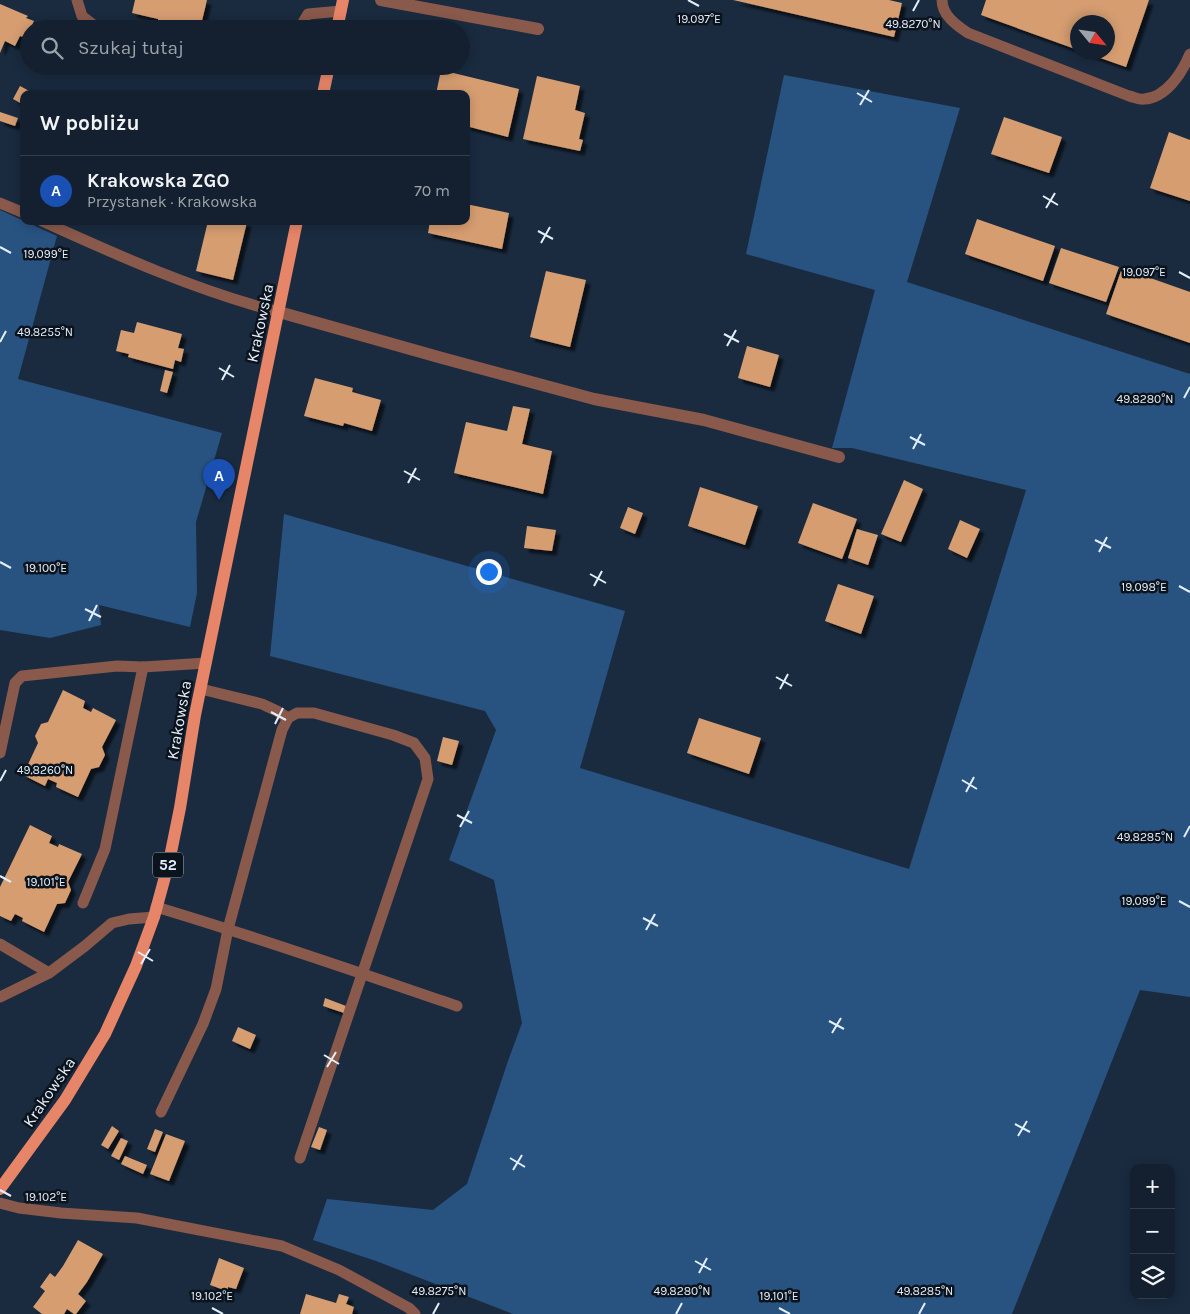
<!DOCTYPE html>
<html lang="pl">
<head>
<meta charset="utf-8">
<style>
	body { margin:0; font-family:Karla,sans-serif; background:#212d3b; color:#f1f3f6 }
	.controls { position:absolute; right:15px; bottom:15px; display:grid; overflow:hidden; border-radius:10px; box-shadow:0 2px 12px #0003 }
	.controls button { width:45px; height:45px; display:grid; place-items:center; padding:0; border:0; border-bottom:1px solid #333e4b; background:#14202f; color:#f1f3f6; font:25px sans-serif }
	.compass { position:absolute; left:1070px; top:15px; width:45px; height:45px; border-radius:50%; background:#14202f; box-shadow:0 2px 12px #0003; rotate:119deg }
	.you { position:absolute; left:488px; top:571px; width:18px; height:18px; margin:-12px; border:4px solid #fff; border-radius:50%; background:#1a73e8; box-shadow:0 0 0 8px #1a73e833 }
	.badge { display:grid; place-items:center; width:32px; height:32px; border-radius:50%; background:#ea580c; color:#fff; font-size:16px; font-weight:700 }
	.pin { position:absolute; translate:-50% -41px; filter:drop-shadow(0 1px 2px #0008) }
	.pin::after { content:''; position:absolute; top:26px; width:18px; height:15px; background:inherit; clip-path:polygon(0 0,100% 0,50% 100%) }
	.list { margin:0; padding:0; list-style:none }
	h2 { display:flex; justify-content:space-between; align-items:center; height:65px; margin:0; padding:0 20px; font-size:21px }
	h2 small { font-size:16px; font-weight:400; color:#9da3aa }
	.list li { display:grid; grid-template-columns:32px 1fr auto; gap:15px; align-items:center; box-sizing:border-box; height:70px; padding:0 20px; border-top:1px solid #333e4b }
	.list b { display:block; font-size:19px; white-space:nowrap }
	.list p { margin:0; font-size:16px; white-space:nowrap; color:#9da3aa }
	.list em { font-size:16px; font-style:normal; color:#9da3aa }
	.icon { flex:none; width:28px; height:28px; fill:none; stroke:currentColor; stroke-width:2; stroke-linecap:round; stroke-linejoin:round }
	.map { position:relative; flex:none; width:1190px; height:1314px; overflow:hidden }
	.search { position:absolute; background:#14202f; box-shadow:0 2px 12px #0003; left:20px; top:20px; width:450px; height:55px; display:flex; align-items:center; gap:12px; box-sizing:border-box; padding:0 18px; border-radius:28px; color:#9da3aa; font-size:19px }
	.panel { position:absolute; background:#14202f; box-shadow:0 2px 12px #0003; left:20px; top:90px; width:450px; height:135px; border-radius:10px }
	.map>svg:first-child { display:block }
	.green { fill:#285381 }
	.building { fill:#d69d71; filter:url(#shadow) }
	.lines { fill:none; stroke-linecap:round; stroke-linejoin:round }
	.service { stroke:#89594b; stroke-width:11 }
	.minor { stroke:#89594b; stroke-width:12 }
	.primary { stroke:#e78569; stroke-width:12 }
	.ticks { fill:none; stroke:#e3eefb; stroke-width:2 }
	.labels { text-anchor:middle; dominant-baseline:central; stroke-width:5; stroke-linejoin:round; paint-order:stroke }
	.shield { fill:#0b131c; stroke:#a2acb8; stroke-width:1 }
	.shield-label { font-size:15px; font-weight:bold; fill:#e3eefb }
	.street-label { font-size:16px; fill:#e3eefb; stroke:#0b131c }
	.ticks-label { font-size:12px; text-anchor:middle; fill:#e3eefb; stroke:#0b131c; stroke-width:5; stroke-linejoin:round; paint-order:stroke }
</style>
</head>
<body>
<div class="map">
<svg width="1190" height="1314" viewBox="0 0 1190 1314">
	<defs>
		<filter id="shadow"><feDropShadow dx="4.5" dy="4.5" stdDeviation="1" flood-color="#0009"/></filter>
	</defs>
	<rect width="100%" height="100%" fill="#1a2b3f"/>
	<!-- green -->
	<g class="green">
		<path d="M784,75L960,108L907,282L1190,374V997L1140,990L1012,1314H513L376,1261L313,1240L327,1199L433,1210L467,1184L508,1061L522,1023L494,880L449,860L496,730L485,711L270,656L284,514L625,611L580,768L909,869L1026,490L852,448H832L875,290L746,254Z"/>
		<path d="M0,210L57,236L18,379L222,433L196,522L197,593L190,627L99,605L101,625L50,638L0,630Z"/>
	</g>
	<!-- building -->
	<g class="building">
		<path d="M135,0H207L200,29L173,22L172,25L158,22V19L132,13Z"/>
		<path d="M733,0H889L902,3L894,37Z"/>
		<path d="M986,0H1149L1126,67L1086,53L1108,52V22H1078V50L981,15Z"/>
		<path d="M0,4L28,16L26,18L34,21L30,29H29L26,38L20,36L15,46L5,41L0,53Z"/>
		<path d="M441,70L519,89L508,137L466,126V94H436Z"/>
		<path d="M537,76L580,86L575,110L585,113L579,139L583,140L580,151L523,139Z"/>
		<path d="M20,86L35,94H24V105L13,99Z"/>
		<path d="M0,112L18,118L15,126L0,121Z"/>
		<path d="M1004,117L1062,137L1049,173L991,154Z"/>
		<path d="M1169,132L1190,140V201L1150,188Z"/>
		<path d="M466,204L509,213L502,249L428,233L430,221H466Z"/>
		<path d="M977,219L1055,246L1043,281L965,254Z"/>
		<path d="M208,221L247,222L233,280L196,271Z"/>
		<path d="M1061,248L1119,267L1106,302L1049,283Z"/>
		<path d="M1122,268L1190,292V343L1106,314Z"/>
		<path d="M546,271L586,280L570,347L530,337Z"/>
		<path d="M137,322L182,334L178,348L184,349L181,362L175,360L173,369L128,357L129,354L116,351L121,330L134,333Z"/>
		<path d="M747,346L779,355L770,387L738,378Z"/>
		<path d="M165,370L173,372L167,393L160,391Z"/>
		<path d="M315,378L353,388L352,392L381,400L372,431L344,423L343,426L304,416Z"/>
		<path d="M513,406L530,409L522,444L552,451L543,494L454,473L466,422L507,431Z"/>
		<path d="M904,480L923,489L901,542L881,534Z"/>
		<path d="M700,487L758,506L745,545L688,526Z"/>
		<path d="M813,503L857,519L842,559L798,543Z"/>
		<path d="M628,507L643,513L635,534L620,528Z"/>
		<path d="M960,520L980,529L967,558L948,549Z"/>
		<path d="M527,526L556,530L552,551L524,548Z"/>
		<path d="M857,529L878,535L868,565L848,558Z"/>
		<path d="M838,584L874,596L861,634L825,621Z"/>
		<path d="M63,690L85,701L83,708L91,712L93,708L116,720L102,747L105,755L99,767L91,769L78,797L56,787L57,783L48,779L45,786L23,775L38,743L35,736L41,724L48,722Z"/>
		<path d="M699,718L761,738L749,774L687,753Z"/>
		<path d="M443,737L459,741L452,765L437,761Z"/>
		<path d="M30,825L52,836L49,843L58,847L59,844L82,854L68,882L71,890L65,903L57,904L44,932L22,921L23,918L15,914L11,921L0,916V887Z"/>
		<path d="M325,998L346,1006L344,1013L323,1006Z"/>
		<path d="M238,1027L256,1035L250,1049L232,1041Z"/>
		<path d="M112,1126L119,1131L108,1149L101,1145Z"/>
		<path d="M319,1127L327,1130L320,1150L311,1147Z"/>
		<path d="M155,1129L163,1132L155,1152L147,1149Z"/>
		<path d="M166,1134L185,1141L169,1181L150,1174Z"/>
		<path d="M121,1138L128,1141L119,1160L111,1156Z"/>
		<path d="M125,1156L147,1165L143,1174L121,1164Z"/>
		<path d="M78,1240L103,1254L87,1282L78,1294L86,1301L76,1314H74L67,1309L64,1314H42L33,1307L45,1291L40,1287L50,1273L55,1277L63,1266Z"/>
		<path d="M219,1258L244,1268L236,1289L228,1287L227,1291L210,1285Z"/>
		<path d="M306,1294L336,1303L339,1294L349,1297L346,1304L354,1307L352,1314H300Z"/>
	</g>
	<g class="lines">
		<!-- service -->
		<g class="service">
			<path d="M77,0L82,16L99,29"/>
			<path d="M942,0C942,15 956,25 968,33L1129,96C1134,97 1140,100 1144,99C1166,98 1182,73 1190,54"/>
			<path d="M299,29L308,14L341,11"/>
			<path d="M0,203L24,213"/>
			<path d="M42,221C119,256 197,291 279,312"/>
			<path d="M201,689L262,704L277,711L288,718"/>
			<path d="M0,753L15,683L22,676L117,666L143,667L206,663"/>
			<path d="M83,903L105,849L143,667"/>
			<path d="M156,907C257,937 357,972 457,1006"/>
			<path d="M0,944L49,973"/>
			<path d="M0,997L49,973L85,946L112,923L129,919L154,917"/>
			<path d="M161,1112L203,1024L216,989L228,929L282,730L288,718L297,713H314L393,735L414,743L425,758L428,779L300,1158"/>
			<path d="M0,1203L19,1208L61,1213L137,1218L282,1246L339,1270L409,1308L415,1314"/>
		</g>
		<!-- minor -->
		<g class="minor">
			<path d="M381,0L538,29"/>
			<path d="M279,312L442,358L594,399L704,420L839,457"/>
		</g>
		<!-- primary -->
		<g class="primary">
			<path d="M337,29L343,0"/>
			<path d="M323,94L329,66"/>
			<path d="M0,1189L65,1100L105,1034L136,966L154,917L169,862L180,808L195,715L297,221"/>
		</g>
	</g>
	<!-- ticks -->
	<path class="ticks" d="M688,0L699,6M913,11L919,0M857,93L872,102M860,105L869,90M1043,196L1058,205M1046,208L1055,193M538,231L553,239M541,243L550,227M0,247L11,253M1179,272L1190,278M724,334L739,342M0,342L6,331M727,346L736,330M219,368L234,377M222,380L230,365M1184,398L1190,387M910,437L925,445M913,449L921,434M404,471L420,480M408,483L416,468M1095,540L1111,548M1099,552L1107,537M0,562L11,568M590,574L606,583M594,586L602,571M1179,586L1190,592M85,609L101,617M89,621L97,605M776,677L792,686M780,689L788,674M271,712L286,720M275,724L283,708M962,780L977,789M0,781L6,770M966,792L974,777M457,815L472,823M460,827L469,811M1184,837L1190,826M0,876L11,882M1179,901L1190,907M643,918L658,926M646,930L655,914M138,952L153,961M141,964L150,949M829,1021L844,1029M832,1033L841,1018M324,1055L339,1064M327,1067L336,1052M1015,1124L1030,1132M1018,1136L1027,1121M510,1158L525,1167M513,1170L522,1155M0,1190L11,1196M695,1261L711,1270M699,1273L707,1258M212,1308L223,1314M779,1308L790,1314M433,1314L439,1303M676,1314L682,1303M919,1314L925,1303"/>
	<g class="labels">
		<!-- shield labels -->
		<rect class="shield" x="153" y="852.5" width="30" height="25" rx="4"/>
		<g class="shield-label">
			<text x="168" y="865">52</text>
		</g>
		<!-- street labels -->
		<g class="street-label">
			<text transform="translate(260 323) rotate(-78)">Krakowska</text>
			<text transform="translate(179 720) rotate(-80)">Krakowska</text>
			<text transform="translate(49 1092) rotate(-56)">Krakowska</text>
		</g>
	</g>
	<g class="ticks-label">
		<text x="699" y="23">19.097°E</text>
		<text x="913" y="28">49.8270°N</text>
		<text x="46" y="258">19.099°E</text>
		<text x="1144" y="276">19.097°E</text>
		<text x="45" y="336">49.8255°N</text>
		<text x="1145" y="403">49.8280°N</text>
		<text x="46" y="572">19.100°E</text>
		<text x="1144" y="591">19.098°E</text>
		<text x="45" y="774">49.8260°N</text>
		<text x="1145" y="841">49.8285°N</text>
		<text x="46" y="886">19.101°E</text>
		<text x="1144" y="905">19.099°E</text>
		<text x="46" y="1201">19.102°E</text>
		<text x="439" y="1295">49.8275°N</text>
		<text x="682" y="1295">49.8280°N</text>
		<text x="925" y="1295">49.8285°N</text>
		<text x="212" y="1300">19.102°E</text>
		<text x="779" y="1300">19.101°E</text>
	</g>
</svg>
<div class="controls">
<button>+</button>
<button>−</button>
<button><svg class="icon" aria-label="layers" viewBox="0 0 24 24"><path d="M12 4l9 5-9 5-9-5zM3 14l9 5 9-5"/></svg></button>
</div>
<svg class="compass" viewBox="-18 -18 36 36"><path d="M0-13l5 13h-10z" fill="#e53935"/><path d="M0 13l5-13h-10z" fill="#9da3aa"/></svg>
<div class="you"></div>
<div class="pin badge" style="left:219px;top:500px;background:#1a4fb4">A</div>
<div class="search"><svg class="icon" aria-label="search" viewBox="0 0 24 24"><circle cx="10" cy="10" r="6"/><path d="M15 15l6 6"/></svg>Szukaj tutaj</div>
<section class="panel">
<h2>W pobliżu<small></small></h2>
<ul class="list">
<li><span class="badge" style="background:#1a4fb4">A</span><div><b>Krakowska ZGO</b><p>Przystanek · Krakowska</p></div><em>70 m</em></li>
</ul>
</section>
</div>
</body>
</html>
